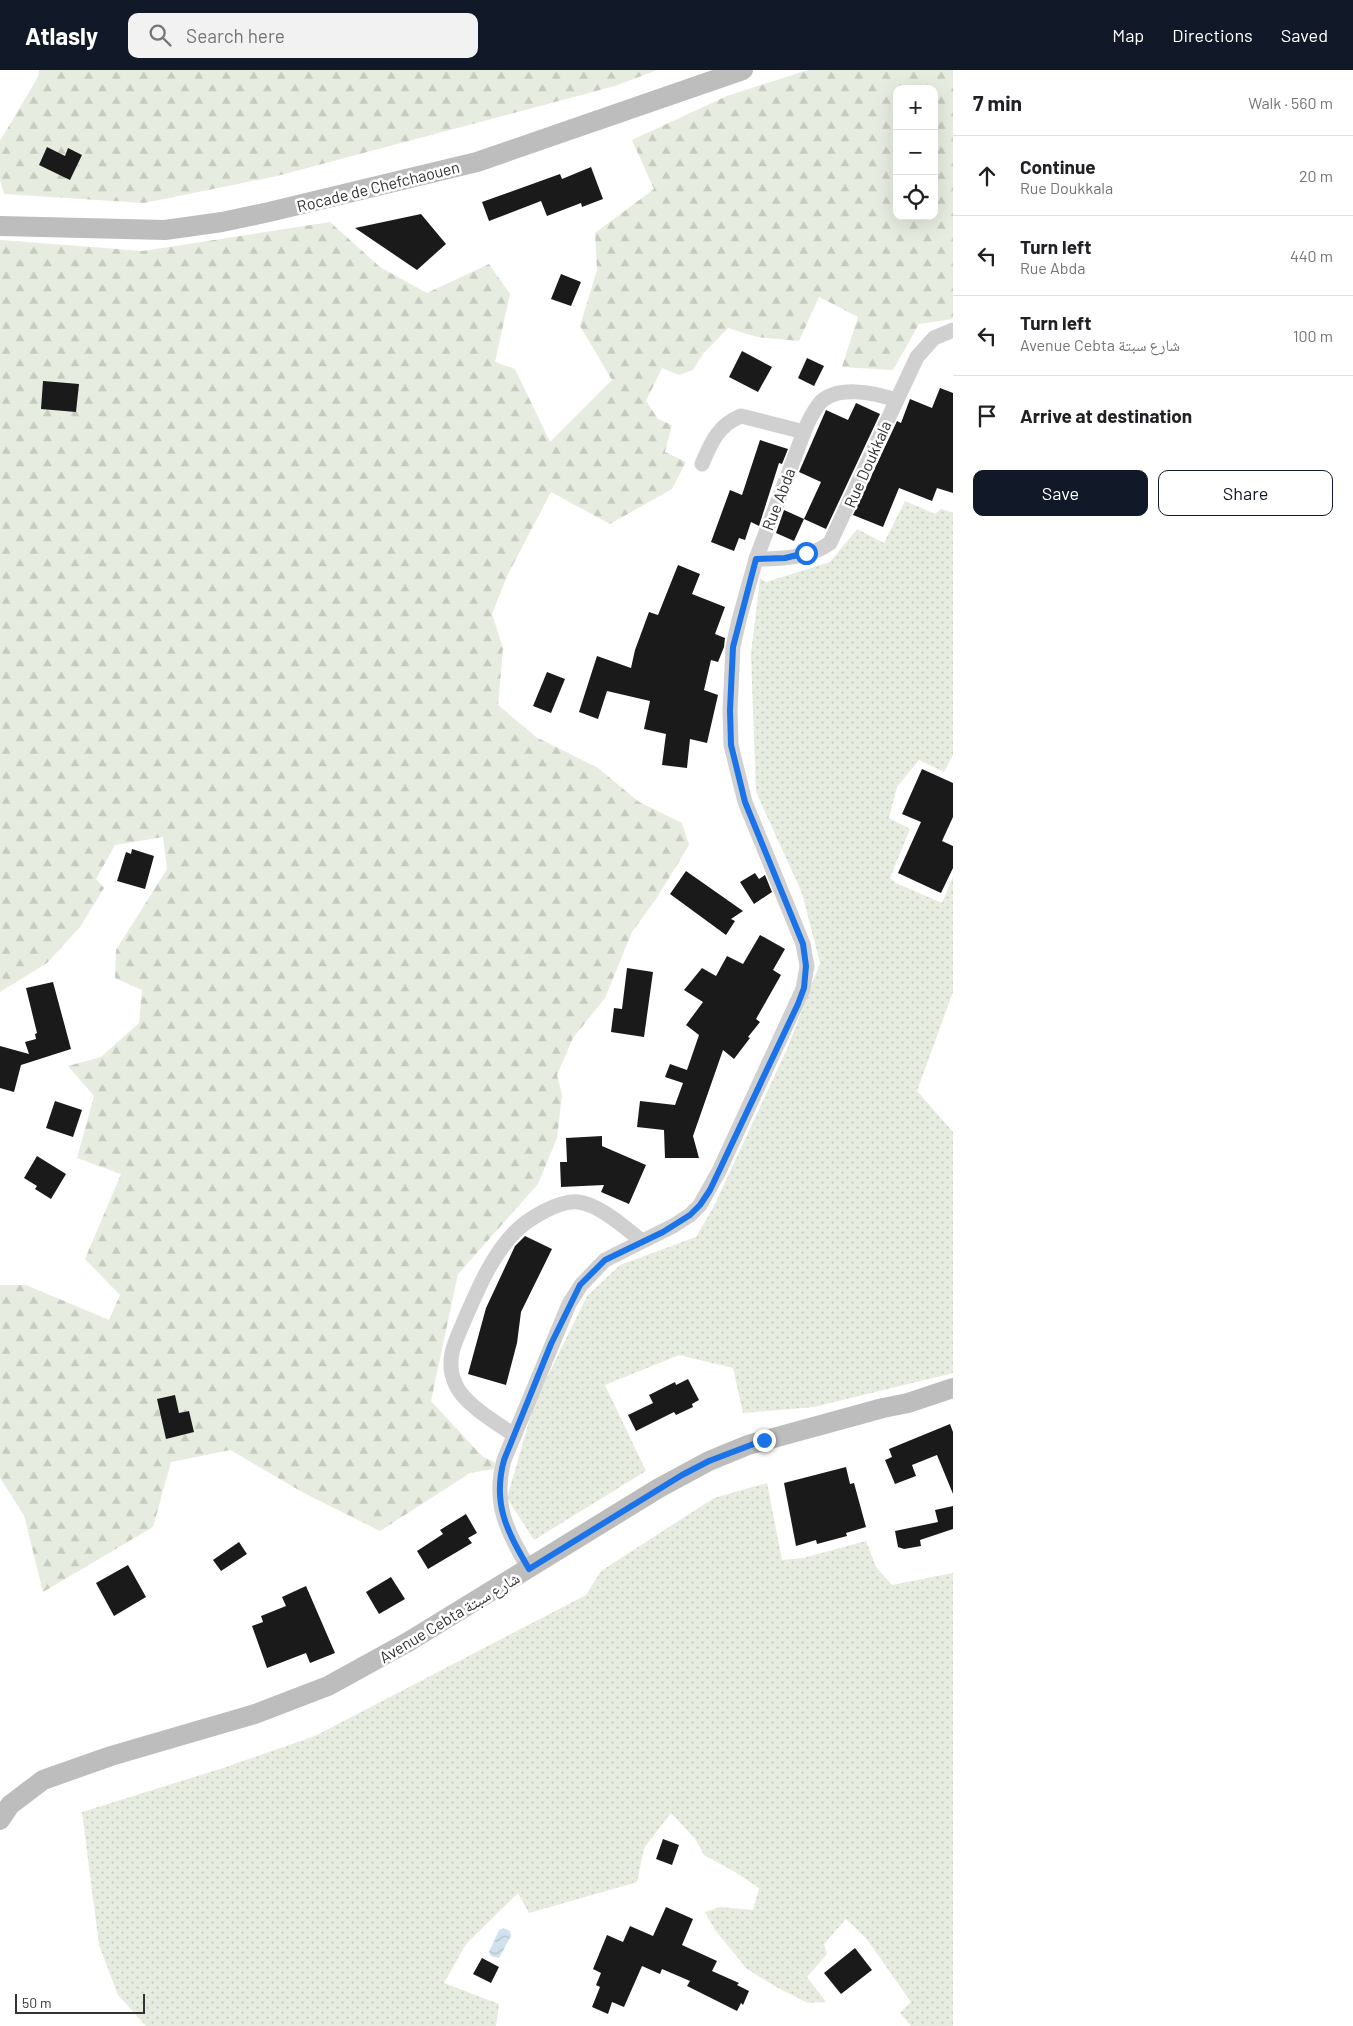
<!DOCTYPE html>
<html lang="en">
<head>
<meta charset="utf-8">
<style>
	body { margin:0; font-family:Barlow,"Noto Naskh Arabic",sans-serif; background:#f2f2f2; color:#202124 }
	.controls { position:absolute; right:15px; top:15px; display:grid; overflow:hidden; border-radius:10px; box-shadow:0 5px 20px #0002 }
	.controls button { width:45px; height:45px; display:grid; place-items:center; padding:0; border:0; border-bottom:1px solid #e0e0e0; background:#fff; color:#202124; font:25px sans-serif }
	.scale { position:absolute; left:15px; bottom:12px; width:130px; box-sizing:border-box; padding-left:5px; border:2px solid #333; border-top:0; font-size:14px; line-height:18px; white-space:nowrap; color:#333; -webkit-text-stroke:4px #fff; paint-order:stroke }
	.stop { position:absolute; width:15px; height:15px; margin:-11px; border:4px solid #1a73e8; border-radius:50%; background:#fff }
	.stop.end { background:#1a73e8; border-color:#fff; box-shadow:0 1px 5px #0008 }
	.list { margin:0; padding:0; list-style:none }
	h2 { display:flex; justify-content:space-between; align-items:center; height:65px; margin:0; padding:0 20px; font-size:21px }
	h2 small { font-size:16px; font-weight:400; color:#757577 }
	.list li { display:grid; grid-template-columns:32px 1fr auto; gap:15px; align-items:center; box-sizing:border-box; height:80px; padding:0 20px; border-top:1px solid #e0e0e0 }
	.list b { display:block; font-size:19px; white-space:nowrap }
	.list p { margin:0; font-size:16px; white-space:nowrap; color:#757577 }
	.list em { font-size:16px; font-style:normal; color:#757577 }
	.actions { display:flex; gap:10px; padding:15px 20px }
	.actions a { flex:1; padding:11px 0; border:1px solid #111827; border-radius:10px; text-align:center; font-size:18px; color:#111827 }
	.actions .main { background:#111827; color:#fff }
	.icon { flex:none; width:28px; height:28px; fill:none; stroke:currentColor; stroke-width:2; stroke-linecap:round; stroke-linejoin:round }
	.map { position:relative; flex:none; width:953px; height:1956px; overflow:hidden }
	header { display:flex; align-items:center; gap:30px; box-sizing:border-box; height:70px; padding:0 25px; background:#111827; color:#fff }
	header strong { font-size:24px }
	nav { display:flex; gap:28px; margin-inline-start:auto; font-size:18px }
	.search { width:350px; height:45px; background:#f2f2f2; display:flex; align-items:center; gap:12px; box-sizing:border-box; padding:0 18px; border-radius:10px; color:#757577; font-size:19px }
	main { display:flex }
	aside { flex:1; background:#fff }
	.map>svg:first-child { display:block }
	.grass { fill:url(#grass-dots) }
	.forest { fill:url(#forest-firs); fill-rule:evenodd }
	.water { fill:url(#water-waves) }
	.building { fill:#1a1a1a }
	.lines { fill:none; stroke-linecap:round; stroke-linejoin:round }
	.street { stroke:#d0d0d0; stroke-width:15 }
	.secondary { stroke:#bdbdbd; stroke-width:20 }
	.route { stroke:#1a73e8; stroke-width:6 }
	.labels { text-anchor:middle; dominant-baseline:central; stroke-width:5; stroke-linejoin:round; paint-order:stroke }
	.street-label { font-size:16px; fill:#333; stroke:#fff }
</style>
</head>
<body>
<header>
<strong>Atlasly</strong>
<div class="search"><svg class="icon" aria-label="search" viewBox="0 0 24 24"><circle cx="10" cy="10" r="6"/><path d="M15 15l6 6"/></svg>Search here</div>
<nav><a>Map</a><a>Directions</a><a>Saved</a></nav>
</header>
<main>
<div class="map">
<svg width="953" height="1956" viewBox="0 0 953 1956">
	<defs>
		<pattern id="grass-dots" width="8" height="8" patternUnits="userSpaceOnUse" patternTransform="scale(1.25)"><rect width="8" height="8" fill="#e6ecdf"/><path d="M2 2h.1M6 6h.1" fill="none" stroke="#c6cbc0" stroke-width="1.8" stroke-linecap="round"/></pattern>
		<pattern id="forest-firs" width="22" height="20" patternUnits="userSpaceOnUse" patternTransform="scale(1.25)"><rect width="22" height="20" fill="#e6ecdf"/><path d="M5 1l3.5 6h-7zM16 11l3.5 6h-7z" fill="#c6cbc0"/></pattern>
		<pattern id="water-waves" width="16" height="10" patternUnits="userSpaceOnUse" patternTransform="scale(1.25)"><rect width="16" height="10" fill="#cfe2ee"/><path d="M0 5q4-4 8 0t8 0" fill="none" stroke="#b2c2cd"/></pattern>
	</defs>
	<rect width="100%" height="100%" fill="#fff"/>
	<!-- grass -->
	<g class="grass">
		<path d="M905,431L935,444L941,439L953,443V685L944,702L919,690L897,717L889,748L910,759L890,808L896,813L942,833L953,807V922L917,1021L953,1062V1303L814,1337L743,1343L733,1298L679,1285L605,1315L646,1401L534,1470L507,1428L534,1334L587,1226L620,1195L696,1167L714,1136L787,979L820,893L802,823L756,722L751,584L760,508L766,512L830,492L857,459L884,473Z"/>
		<path d="M767,1413L782,1490L803,1488L866,1471L876,1497L892,1515L953,1503V1956H911L900,1943L911,1932L866,1868L846,1849L824,1874L827,1884L807,1907L826,1932L808,1933L778,1918L747,1899L715,1860L705,1842L720,1837L753,1840L759,1818L735,1802L704,1785L696,1770L671,1743L644,1778L637,1812L529,1843L518,1823L466,1874L444,1913L499,1934L496,1956H146L118,1925L99,1875L82,1742L223,1698L315,1666L586,1525L601,1501L714,1428Z"/>
	</g>
	<!-- forest -->
	<g class="forest">
		<path d="M39,0H657L615,16L277,106L144,133L4,124L0,110V71L38,7Z"/>
		<path d="M808,0H953V249L919,254L893,300L842,297L858,247L819,227L799,271L757,267L728,258L702,285L693,300L679,305L662,298L646,331L658,349L672,355L665,382L686,392L672,419L610,454L551,422L508,504L492,544L503,578L498,635L536,667L598,698L639,732L682,753L689,775L656,829L632,862L605,928L573,968L557,1005L562,1025L557,1068L538,1114L458,1204L431,1331L483,1387L495,1392L494,1399L470,1403L380,1461L304,1423L230,1380L171,1392L153,1457L43,1522L24,1445L0,1408V1215H26L109,1250L120,1225L85,1189L121,1104L77,1088L94,1026L68,996L101,987L139,953L142,920L115,908L116,880L167,799L163,767L115,775L96,809L104,818L80,857L47,893L0,922V170L143,181L330,152L380,197L427,223L489,194L510,224L495,292L515,299L550,372L612,310L580,256L597,200L595,163L654,119L632,70L727,26ZM897,19H934V146H897Z"/>
	</g>
	<!-- water -->
	<path class="water" d="M503,1858L510,1861L511,1866L499,1888L491,1886L489,1882L499,1860Z"/>
	<!-- building -->
	<g class="building">
		<path d="M47,77L65,86L68,78L82,85L70,110L39,95Z"/>
		<path d="M591,97L603,129L582,137L581,133L547,146L541,131L489,151L482,132L560,104L562,109Z"/>
		<path d="M421,144L446,174L417,200L355,158Z"/>
		<path d="M561,204L581,212L571,236L551,229Z"/>
		<path d="M742,281L772,297L758,322L729,307Z"/>
		<path d="M807,288L824,296L814,316L798,308Z"/>
		<path d="M43,311L79,314L76,342L41,339Z"/>
		<path d="M940,318L953,323V423L937,418L932,431L899,418L883,457L853,445L897,351L901,353L910,329L932,338Z"/>
		<path d="M856,333L880,344L826,459L804,449L821,412L799,402L826,340L848,350Z"/>
		<path d="M760,370L788,379L782,394L779,393L759,456L751,452L745,470L739,468L734,481L711,472L730,420L742,425Z"/>
		<path d="M784,440L804,449L794,471L776,463Z"/>
		<path d="M678,495L700,504L692,524L725,537L715,564L725,568L724,577L718,592L711,590L704,620L718,625L707,673L690,669L687,698L662,695L666,664L644,659L650,631L607,621L598,649L579,642L597,586L631,598L635,580L649,542L658,545Z"/>
		<path d="M547,602L565,609L551,643L533,636Z"/>
		<path d="M922,699L953,713V747L942,771L953,776V798L941,823L898,803L921,752L902,744Z"/>
		<path d="M132,779L154,786L145,819L117,811L126,782L131,784Z"/>
		<path d="M686,801L743,841L731,849L735,851L726,865L670,824Z"/>
		<path d="M755,803L759,809L765,805L772,822L754,834L740,812Z"/>
		<path d="M760,865L785,879L773,900L781,905L756,949L760,952L748,967L750,968L734,989L723,980L693,1066L699,1088H665L664,1060L637,1057L640,1031L675,1035L683,1013L665,1007L670,994L687,1000L699,965L686,955L703,932L684,920L702,898L716,906L727,886L743,894Z"/>
		<path d="M627,898L653,902L644,967L611,962L614,938L622,939Z"/>
		<path d="M53,912L71,979L21,995L14,1022L0,1018V976L29,984L25,972L36,969L35,964L37,963L26,918Z"/>
		<path d="M55,1031L82,1040L73,1067L46,1058Z"/>
		<path d="M602,1066V1076L646,1095L629,1134L601,1122L604,1115L561,1117L560,1092H567L566,1068Z"/>
		<path d="M37,1086L66,1104L51,1129L35,1119L37,1116L24,1108Z"/>
		<path d="M525,1166L552,1179L521,1242L517,1273L506,1315L468,1304L486,1238L515,1176Z"/>
		<path d="M688,1309L699,1330L692,1334L693,1337L676,1345L674,1342L636,1361L628,1345L653,1333L649,1325L675,1312L676,1315Z"/>
		<path d="M175,1325L179,1343L189,1341L194,1362L166,1369L157,1329Z"/>
		<path d="M950,1354L953,1362V1424L937,1385L912,1395L916,1406L895,1414L885,1390L892,1387L889,1379Z"/>
		<path d="M846,1397L850,1414L854,1413L866,1457L846,1463L847,1466L817,1474L816,1470L796,1476L784,1413Z"/>
		<path d="M953,1436V1459L920,1470L921,1476L904,1479L898,1477L895,1461L938,1452L935,1440Z"/>
		<path d="M466,1444L477,1463L468,1468L472,1473L428,1499L417,1481L443,1464L440,1460Z"/>
		<path d="M239,1472L247,1484L221,1501L213,1490Z"/>
		<path d="M128,1495L146,1527L114,1546L96,1513Z"/>
		<path d="M391,1507L405,1529L379,1544L366,1522Z"/>
		<path d="M306,1516L335,1583L310,1593L306,1583L267,1598L252,1556L263,1552L261,1546L286,1536L282,1527Z"/>
		<path d="M663,1769L679,1775L672,1795L656,1789Z"/>
		<path d="M666,1837L693,1849L682,1875L717,1891L712,1901L739,1913L737,1915L749,1921L743,1935L741,1933L737,1941L687,1916L690,1911L662,1899L660,1904L642,1896L624,1937L612,1932L608,1944L592,1937L600,1917L596,1915L601,1903L593,1899L607,1865L623,1872L630,1856L653,1866Z"/>
		<path d="M855,1878L872,1900L841,1924L824,1903Z"/>
		<path d="M482,1888L499,1897L491,1913L473,1904Z"/>
	</g>
	<g class="lines">
		<!-- street -->
		<g class="street">
			<path d="M702,394C711,373 718,355 741,346L804,362"/>
			<path d="M756,489C779,489 810,488 830,473L917,287L934,268L953,260"/>
			<path d="M514,1365C497,1353 462,1333 455,1313C451,1304 450,1293 452,1283C454,1273 460,1261 464,1251C477,1221 491,1187 514,1163C527,1149 559,1130 578,1132C599,1134 625,1158 642,1171"/>
			<path d="M529,1499C507,1461 492,1434 504,1390L569,1234L581,1215L605,1190L673,1156L690,1145L700,1135L719,1101L803,919L807,896L803,874L745,732L731,675L730,640L733,577L739,550L756,489L804,362C808,352 813,342 819,334C836,314 875,323 896,330"/>
		</g>
		<!-- secondary -->
		<g class="secondary">
			<path d="M0,156L165,160L222,152L269,142L477,92L743,0"/>
			<path d="M0,1750L10,1735L43,1710L111,1686L255,1644L328,1616L408,1572L659,1418L709,1391L748,1375L883,1338L908,1333L953,1318"/>
		</g>
	</g>
	<g class="lines">
		<!-- route -->
		<path class="route" d="M764,1370L709,1391L682,1405L529,1499C507,1461 492,1434 504,1390L551,1274L580,1215L605,1190L663,1162L690,1145L700,1135L710,1120L798,934L804,918L806,896L803,874L745,732L731,675L730,640L733,577L756,489L785,488L806,483"/>
	</g>
	<g class="labels">
		<!-- street labels -->
		<g class="street-label">
			<text transform="translate(378 116) rotate(-14)">Rocade de Chefchaouen</text>
			<text transform="translate(867 394) rotate(-66)">Rue Doukkala</text>
			<text transform="translate(778 429) rotate(-69)">Rue Abda</text>
			<text transform="translate(449 1547) rotate(-31)">Avenue Cebta شارع سبتة</text>
		</g>
	</g>
</svg>
<div class="controls">
<button>+</button>
<button>−</button>
<button><svg class="icon" aria-label="locate" viewBox="0 0 24 24"><circle cx="12" cy="12" r="6"/><path d="M12 2v4M12 18v4M2 12h4M18 12h4"/></svg></button>
</div>
<div class="scale">50 m</div>
<div class="stop" style="left:806px;top:483px"></div>
<div class="stop end" style="left:764px;top:1370px"></div>
</div>
<aside>
<h2>7 min<small>Walk · 560 m</small></h2>
<ul class="list">
<li><svg class="icon" aria-label="ahead" viewBox="0 0 24 24"><path d="M12 20V5M6 11l6-6 6 6"/></svg><div><b>Continue</b><p>Rue Doukkala</p></div><em>20 m</em></li>
<li><svg class="icon" aria-label="left" viewBox="0 0 24 24"><path d="M17 20v-9H6M10 6l-5 5 5 5"/></svg><div><b>Turn left</b><p>Rue Abda</p></div><em>440 m</em></li>
<li><svg class="icon" aria-label="left" viewBox="0 0 24 24"><path d="M17 20v-9H6M10 6l-5 5 5 5"/></svg><div><b>Turn left</b><p>Avenue Cebta شارع سبتة</p></div><em>100 m</em></li>
<li><svg class="icon" aria-label="arrive" viewBox="0 0 24 24"><path d="M6 21V4h12l-3 4 3 4H6"/></svg><div><b>Arrive at destination</b></div></li>
</ul>
<div class="actions"><a class="main">Save</a><a>Share</a></div>
</aside>
</main>
</body>
</html>
